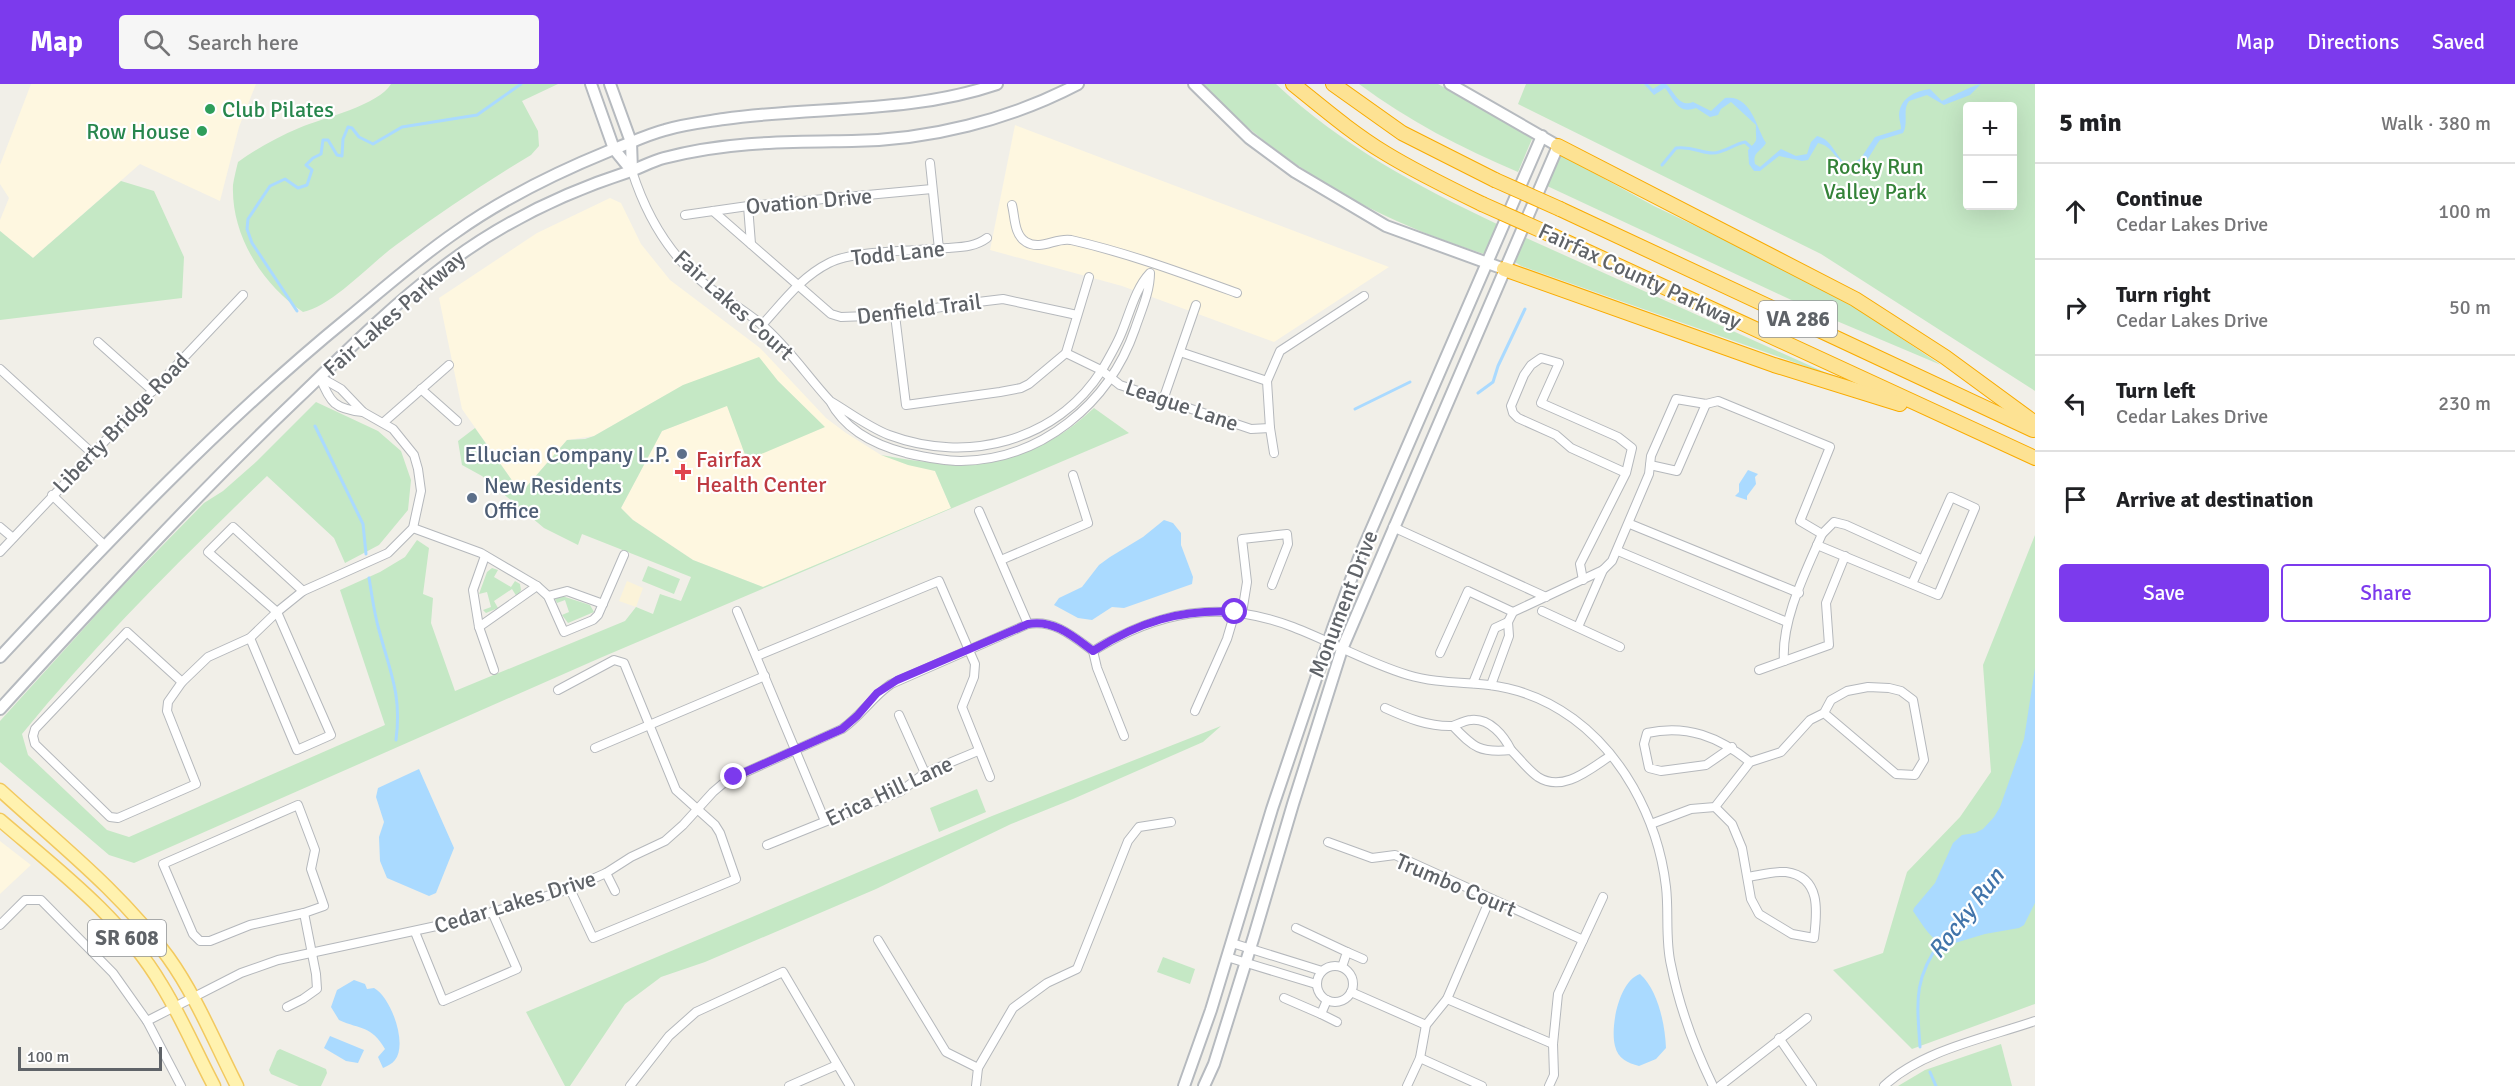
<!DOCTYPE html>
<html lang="en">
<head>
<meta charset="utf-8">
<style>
	body { margin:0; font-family:Signika,sans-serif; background:#f6f6f6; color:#202124 }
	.controls { position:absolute; right:18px; top:18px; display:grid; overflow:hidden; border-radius:6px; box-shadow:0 6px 24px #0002 }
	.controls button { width:54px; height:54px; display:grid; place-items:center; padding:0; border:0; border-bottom:2px solid #e0e0e0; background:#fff; color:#202124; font:30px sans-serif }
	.scale { position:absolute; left:18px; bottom:15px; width:144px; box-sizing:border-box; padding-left:6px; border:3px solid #5f6368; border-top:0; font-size:16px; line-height:21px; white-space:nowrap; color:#5f6368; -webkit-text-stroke:4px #fff; paint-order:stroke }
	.stop { position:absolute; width:18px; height:18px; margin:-14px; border:4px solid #7c3aed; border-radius:50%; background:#fff }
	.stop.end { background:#7c3aed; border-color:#fff; box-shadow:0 2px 6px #0008 }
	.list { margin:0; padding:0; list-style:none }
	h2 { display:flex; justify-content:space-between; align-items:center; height:78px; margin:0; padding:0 24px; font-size:26px }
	h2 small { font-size:20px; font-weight:400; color:#757577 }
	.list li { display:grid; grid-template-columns:39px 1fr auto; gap:18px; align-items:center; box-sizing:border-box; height:96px; padding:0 24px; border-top:2px solid #e0e0e0 }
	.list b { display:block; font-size:22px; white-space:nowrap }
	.list p { margin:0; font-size:20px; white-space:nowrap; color:#757577 }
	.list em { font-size:20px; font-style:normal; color:#757577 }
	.actions { display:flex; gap:12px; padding:18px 24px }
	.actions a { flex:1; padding:14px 0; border:2px solid #7c3aed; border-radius:6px; text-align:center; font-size:21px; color:#7c3aed }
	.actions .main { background:#7c3aed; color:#fff }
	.icon { flex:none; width:33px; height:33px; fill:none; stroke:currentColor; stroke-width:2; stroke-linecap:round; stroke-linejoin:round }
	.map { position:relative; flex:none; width:2035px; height:1002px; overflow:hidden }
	header { display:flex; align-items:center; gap:36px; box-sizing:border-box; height:84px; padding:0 30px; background:#7c3aed; color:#fff }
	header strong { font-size:28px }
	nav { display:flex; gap:33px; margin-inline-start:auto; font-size:21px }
	.search { width:420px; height:54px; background:#f6f6f6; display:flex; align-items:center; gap:15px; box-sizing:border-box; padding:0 21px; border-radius:6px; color:#757577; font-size:22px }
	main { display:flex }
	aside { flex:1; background:#fff }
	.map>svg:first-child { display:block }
	.commercial { fill:#fef7e0 }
	.green { fill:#c5e8c5; fill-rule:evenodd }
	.sand { fill:#fbf3d9 }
	.water { fill:#aadaff }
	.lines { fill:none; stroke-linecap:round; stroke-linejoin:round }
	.stream { stroke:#aadaff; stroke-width:3 }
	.street-casing { stroke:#b5b8bc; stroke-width:10 }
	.secondary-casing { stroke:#b6babf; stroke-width:14 }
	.primary-casing { stroke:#f2c960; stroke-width:15 }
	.highway-casing { stroke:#f9ab00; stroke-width:16 }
	.street { stroke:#fff; stroke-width:8 }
	.secondary { stroke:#fff; stroke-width:10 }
	.primary { stroke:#fff2af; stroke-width:12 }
	.highway { stroke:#fde293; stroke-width:14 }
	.highway-bridge-casing { stroke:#f9ab00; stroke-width:16; stroke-linecap:butt }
	.highway-bridge { stroke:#fde293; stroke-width:14 }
	.route { stroke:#7c3aed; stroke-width:8 }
	.leisure-dot { fill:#2e9e5b; stroke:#fff; stroke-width:2 }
	.service-dot { fill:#5c6f8a; stroke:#fff; stroke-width:2 }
	.health-dot { fill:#e0444e; stroke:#fff; stroke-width:2 }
	.labels { text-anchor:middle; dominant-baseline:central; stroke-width:4.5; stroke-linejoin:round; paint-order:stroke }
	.shield { fill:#fff; stroke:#8f9295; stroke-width:1.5 }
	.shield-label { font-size:21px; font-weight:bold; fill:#5f6368 }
	.leisure-label { font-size:22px; fill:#27864d; stroke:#fff; text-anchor:start }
	.park-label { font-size:22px; fill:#348238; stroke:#fff }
	.street-label { font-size:22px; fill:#5f6368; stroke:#fff }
	.service-label { font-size:22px; fill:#4e5e75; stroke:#fff; text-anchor:end }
	.health-label { font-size:22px; fill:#be3a42; stroke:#fff; text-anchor:start }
	.water-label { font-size:24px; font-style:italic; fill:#4174aa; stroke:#fff }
</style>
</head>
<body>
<header>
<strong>Map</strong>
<div class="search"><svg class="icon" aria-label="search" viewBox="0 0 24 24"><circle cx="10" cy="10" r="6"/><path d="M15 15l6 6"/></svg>Search here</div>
<nav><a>Map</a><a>Directions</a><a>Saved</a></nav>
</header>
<main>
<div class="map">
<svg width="2035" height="1002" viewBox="0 0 2035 1002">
	<rect width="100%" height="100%" fill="#f1efe8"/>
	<!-- commercial -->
	<g class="commercial">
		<path d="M31,0H256L239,43L220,117L140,80L33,174L0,147V136L9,114L0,100V81Z"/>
		<path d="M1015,41L1389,183L1274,258L1122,202L990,166Z"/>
		<path d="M610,114L621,119L641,160L670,196L760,264L826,334L846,349L881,371L935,387L951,424L763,503L693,476L633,436L621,424L662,347L727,321L747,375L824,343L778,297L759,274L666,311L594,352L567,356L521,409L462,325L439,214L537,149Z"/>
		<path d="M0,757L31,781L0,810Z"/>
	</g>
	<!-- green -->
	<g class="green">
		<path d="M391,0H558L522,17L538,47L539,62L531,71C484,99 440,129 396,161C371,179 331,223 303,228C263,201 231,152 233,101C234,94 236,86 238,78C257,64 278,53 299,44C323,34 379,21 391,0Z"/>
		<path d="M1200,0H1276C1341,61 1417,102 1497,140L1484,170C1368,133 1287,85 1200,0Z"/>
		<path d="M1359,0H1438L1531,51L1532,55L1518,88C1461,64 1409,37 1359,0Z"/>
		<path d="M1526,0H2035V307L1821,170L1518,20ZM1968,22H2012V122H1968Z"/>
		<path d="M1561,71L1654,122L1804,194L1843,215L1941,281L1832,235L1545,101L1558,72Z"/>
		<path d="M121,97L154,107L184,173L182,214L0,236V147L33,174Z"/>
		<path d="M1524,153L1833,292L1521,182L1515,178L1514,175Z"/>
		<path d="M759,273L778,297L825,343L747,376L727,322L662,347L621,424L633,436L693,476L763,503L951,424L935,387L908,381L881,371C965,387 1029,385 1094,324L1129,349L600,574L134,779L109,771L0,678V637L116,509L204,419L223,407L257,377L316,318L378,347L401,367L411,396L408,426L379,461L345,479L334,454L267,392C182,474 96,559 22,650L28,671L107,746L129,753L385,641L340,506L380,488L405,473L417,456L429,464L423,510L433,514L431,539L455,607L625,537L636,523L653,530L660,510L681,517L691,493L582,450L578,461L544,444L482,392L462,381L458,357L475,344L521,409L567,356L585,355L594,352L683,301Z"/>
		<path d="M2035,451V920L1912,965L1833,886L1883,869L1907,788L1960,733L1991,688L1983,581Z"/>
		<path d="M648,482L680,495L674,510L642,497Z"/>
		<path d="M492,484L498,486L494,493L511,503L515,497L520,500L521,506L517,513L512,505L494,517L498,524L486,529L483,526L491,523L487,508L479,510L487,488Z"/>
		<path d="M562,512L590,521L594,528L568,539L562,531L569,528L565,516L557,519L555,515Z"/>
		<path d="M1221,642L1203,658L1073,715L1011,740L876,805L705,878L661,893L625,920L570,1002H565L526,928L992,732Z"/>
		<path d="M977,705L986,728L939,748L930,724Z"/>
		<path d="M1163,873L1195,885L1190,900L1157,888Z"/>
		<path d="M2001,960L2012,1002H1898L1925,986Z"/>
		<path d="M280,965L326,985L327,989L321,1002H299L271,990L269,986L277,967Z"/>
	</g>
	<!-- sand -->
	<path class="sand" d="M627,497L643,504L636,523L619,517Z"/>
	<!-- water -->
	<g class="water">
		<path d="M1644,0H1648L1653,5L1661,0H1666C1675,8 1679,24 1693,18L1711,27L1725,14C1751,10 1756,43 1766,59C1761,68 1752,68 1755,80L1760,83L1781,65L1796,72L1807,70L1811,58L1817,52C1835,56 1835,77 1850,81L1861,74L1875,53L1901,45C1901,40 1899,36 1899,31C1900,14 1915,7 1930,5L1942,17C1948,14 1976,0 1981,0L1970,11L1944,21L1927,11L1909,17C1902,26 1909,38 1903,49L1880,56C1871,67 1866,87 1848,85C1836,77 1833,62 1818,59L1808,76L1802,77L1779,72L1760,87H1754L1749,80L1748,66C1760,53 1755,59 1756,41L1731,18L1721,25L1718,31L1710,33L1696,24C1678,31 1674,15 1665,4L1654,11Z"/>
		<path d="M1748,386L1758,390L1755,393L1756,400L1747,412V416L1735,412L1739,408V400Z"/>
		<path d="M1164,436L1173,439L1181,449V461L1193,493L1192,500L1124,524L1112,523L1092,536L1078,534L1054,521L1059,514L1082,503L1099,481L1110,473L1143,453Z"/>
		<path d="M2035,584V819L2024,841L2019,844L1985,850L1945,862C1931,856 1922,840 1913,827L1914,824L1935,799L1953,759L1962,751L1975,749L1983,745L1994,733L2000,723L2024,655Z"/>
		<path d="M419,685L454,764L436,809L429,812L387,794L380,777L379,753L384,738L376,713L378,704Z"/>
		<path d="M1640,890C1658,906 1665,940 1666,964L1656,975L1639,982C1628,979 1618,975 1615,962C1610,943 1619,897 1640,890Z"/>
		<path d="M354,896L365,900L367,905L374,904C391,913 408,960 395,976C392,980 387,982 383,984L378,973L385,965C371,941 361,946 339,936L331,923L337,906Z"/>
		<path d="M330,952L364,966L358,979L346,977L324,964Z"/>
	</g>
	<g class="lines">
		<!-- stream -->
		<g class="stream">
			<path d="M1662,81L1676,64C1693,62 1700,69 1713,69C1724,69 1734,60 1745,58L1753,65"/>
			<path d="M297,227L252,159L247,145L248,135L270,102L285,95L298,104L307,101L312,86L306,81L313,74L321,70L323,56H328L337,71L342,72L343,55L348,43L352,44L359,53L373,60L402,43L477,31L521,0"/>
			<path d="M1478,309L1493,298L1498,282L1525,225"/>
			<path d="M1355,325L1410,298"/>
			<path d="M315,342L363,440L366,470"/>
			<path d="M369,494C372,511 374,529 379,546C390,588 402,611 396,656"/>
			<path d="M1920,963C1917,918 1913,895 1941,857"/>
			<path d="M1930,988L1936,1002"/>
		</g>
		<!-- street casing -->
		<g class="street-casing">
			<g id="street">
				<path d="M930,79L939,165"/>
				<path d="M632,87C646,131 670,172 706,201C724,215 745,226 762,241C788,263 807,292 830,317C845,346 875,361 906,369C924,373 943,377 961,377C1041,376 1109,320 1135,245C1141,227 1150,208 1150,189C1135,205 1130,229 1121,250C1116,262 1109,274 1102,286C1056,358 967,380 889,351C868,343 849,328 830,317"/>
				<path d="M1012,121C1015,133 1014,151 1026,158C1041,167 1056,153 1071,156C1128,169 1182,189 1237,209"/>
				<path d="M748,122L751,160"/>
				<path d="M713,127L831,230L841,233L895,231L953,221L1003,215L1077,231"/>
				<path d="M685,131L748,122L932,105"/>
				<path d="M895,231L906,321L1000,308L1021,304L1029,300L1066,269L1089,193"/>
				<path d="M762,241C783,218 801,193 829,179C853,166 918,167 947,164C961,163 975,163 987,154"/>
				<path d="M98,258L153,307"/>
				<path d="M1180,268L1267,297"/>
				<path d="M1066,269L1101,286L1120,301L1251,345L1270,344"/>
				<path d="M0,285L92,369"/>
				<path d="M320,293C330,319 335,325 363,328"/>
				<path d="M421,305L457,337"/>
				<path d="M1163,316L1196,221"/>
				<path d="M384,338L449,281"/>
				<path d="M1274,369L1270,344L1267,297L1280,267L1364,212"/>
				<path d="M1650,381L1677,387L1706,320"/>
				<path d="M52,411L104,461"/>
				<path d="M979,427L1028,540"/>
				<path d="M1630,440L1799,509"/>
				<path d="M0,443L13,454"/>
				<path d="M1393,443L1546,513"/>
				<path d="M413,444L481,469L537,502L548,512L564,548L593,536L598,531L624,471"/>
				<path d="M1822,450L1834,438L1846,441L1923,476"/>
				<path d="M1817,461L1938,511L1975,424L1951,413L1912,500"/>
				<path d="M1618,467L1787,538"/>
				<path d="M0,468L243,211"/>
				<path d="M485,472L473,506L479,543L494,586"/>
				<path d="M1001,476L1088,439L1073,391"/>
				<path d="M1583,496L1580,480L1626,389L1571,364L1556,351L1518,334L1513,329L1511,322L1524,291L1531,281L1541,274L1559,279L1541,319L1618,353L1632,364L1626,389"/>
				<path d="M548,512L567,507L603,520"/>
				<path d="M737,527L825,737"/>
				<path d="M1542,527L1620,563"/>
				<path d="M1242,529L1247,498L1242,455L1287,450L1288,460L1272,501"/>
				<path d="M479,543L537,502"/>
				<path d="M1578,543L1603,486"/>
				<path d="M127,548L182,598L168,618L167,627L196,700L118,734L110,733L35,660L33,652L35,645Z"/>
				<path d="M250,554L297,666L331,651L277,528L208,468L233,443L303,507"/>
				<path d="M1093,567C1158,527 1221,515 1293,543C1332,558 1368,579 1408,591C1435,599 1462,598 1489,601C1553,609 1602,649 1633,703C1650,733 1662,768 1666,803C1669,828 1665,856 1671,881C1679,921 1695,965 1713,1002"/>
				<path d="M1093,567L1097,584L1124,652"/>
				<path d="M1440,569L1468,507L1513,528"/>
				<path d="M757,572L939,497L975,580L974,593L962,623L990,693"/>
				<path d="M1759,586L1829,561L1826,519L1845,472"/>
				<path d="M182,598L208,573L250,554L277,528L303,507L388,469L413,444L421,407L418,385L414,371L393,345L363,328L341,305L320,293"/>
				<path d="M1473,599L1495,544L1508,538"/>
				<path d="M1491,601L1509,552L1508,538L1513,528L1603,486L1612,477L1649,390L1651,372L1676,315L1706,320L1718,317L1830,363L1800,437L1822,450C1806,487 1781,536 1784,577"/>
				<path d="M558,606L614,576L624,579L676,706L715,741L720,749L736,795L593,854L570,805"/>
				<path d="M1385,624C1407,634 1429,643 1453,642C1474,664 1480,669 1511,666C1520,675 1528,686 1538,693C1563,709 1590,685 1610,672"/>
				<path d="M1195,627L1227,555L1235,528"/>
				<path d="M899,631L925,689"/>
				<path d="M1453,642C1458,640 1466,636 1471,636C1490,634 1504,652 1511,666"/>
				<path d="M1732,663L1706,681L1661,687L1649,684L1644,660L1647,649C1687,640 1719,653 1750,678"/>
				<path d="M595,664L765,592"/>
				<path d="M298,721L315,766L311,785L324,822L304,829L250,841L210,857H200L193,850L163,780Z"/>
				<path d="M1715,723L1732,740L1742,764L1751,815L1759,830L1792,850L1814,854C1817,829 1822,793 1786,788C1775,787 1760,791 1748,793"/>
				<path d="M1651,740L1691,725L1715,723L1750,678L1781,668L1810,636L1824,629L1831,616L1847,607L1868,603L1889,604L1901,607L1913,616L1924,676L1915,691L1896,690L1824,629"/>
				<path d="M1328,758L1372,774L1395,771L1583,856"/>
				<path d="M767,761L901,707L925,689L978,667"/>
				<path d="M606,789L615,807"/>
				<path d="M0,841L25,816H41L113,889L147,937L181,1002"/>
				<path d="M1296,844L1347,868L1342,883"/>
				<path d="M415,848L443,917L517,885L492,828"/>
				<path d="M878,856L946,968L978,984"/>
				<path d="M1232,859L1322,887"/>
				<path d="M1347,868L1363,875"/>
				<path d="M1227,873L1316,900"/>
				<circle cx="1335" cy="900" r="18"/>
				<path d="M1351,908L1426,941"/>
				<path d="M1284,914L1321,930L1327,916"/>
				<path d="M1447,915L1553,960"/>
				<path d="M287,923L303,915L317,905L316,890L304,829"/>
				<path d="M1321,930L1337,938"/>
				<path d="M147,937L241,889L278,876L469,835L570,805L606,789L631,773L665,757L683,741L713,708L726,697L842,645C861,632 872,613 891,600L1028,540C1054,535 1074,553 1093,567"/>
				<path d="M1779,954L1812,1002"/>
				<path d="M1420,974L1482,1002"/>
				<path d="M630,1002L669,952L696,928L783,888L850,1002"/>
				<path d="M789,1002L837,981"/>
				<path d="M976,1002L978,984L1013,924L1047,899L1077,885L1128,757L1139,743L1171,738"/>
				<path d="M1407,1002L1420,974L1426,941L1447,915L1490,815"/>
				<path d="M1549,1002L1554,991L1553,960L1558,910L1603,813"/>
				<path d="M1720,1002L1807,934"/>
				<path d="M1884,1002C1922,966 1986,954 2035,937"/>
			</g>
		</g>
		<!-- secondary casing -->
		<g class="secondary-casing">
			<g id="secondary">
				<path d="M591,0L614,65L632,87"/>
				<path d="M610,0L631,58L632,87"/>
				<path d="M1194,0L1249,54L1295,88L1386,142L1504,185"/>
				<path d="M0,573C111,454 222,337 348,234C383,205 418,174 456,148C504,114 555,89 609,67C628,60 646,51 665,46C685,40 705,38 724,35C816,22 909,30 997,0"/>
				<path d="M0,625C97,519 194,413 298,314C343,271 388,225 438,187C494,143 560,110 628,88C640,84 652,77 664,74C727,57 788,58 852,57C929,56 1009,36 1078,0"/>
				<path d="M1184,1002L1211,926L1272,725L1333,544L1359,474L1542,52"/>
				<path d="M1204,1002L1214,980L1254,852L1293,720L1342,565L1558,62L1450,0"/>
			</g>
		</g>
		<!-- primary casing -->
		<g class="primary-casing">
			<g id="primary">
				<path d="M0,706C58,759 122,809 168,873C196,912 215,959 237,1002"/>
				<path d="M0,736C57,785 122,834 161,900C181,932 196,968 214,1002"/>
			</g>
		</g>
		<!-- highway casing -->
		<g class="highway-casing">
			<g id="highway">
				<path d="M1293,0C1323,24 1352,49 1385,69C1416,88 1449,104 1482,120"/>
				<path d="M1333,0L1402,49L1495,96"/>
				<path d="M1558,62L1855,215L1945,273L2035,339"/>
				<path d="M1560,125L2033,346"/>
				<path d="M1547,149L2035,374"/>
				<path d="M1504,185L1774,281L1900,320"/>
			</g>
		</g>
		<!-- street -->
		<use href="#street" class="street"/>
		<!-- secondary -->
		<use href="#secondary" class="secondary"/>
		<!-- primary -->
		<use href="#primary" class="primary"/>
		<!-- highway -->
		<use href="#highway" class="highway"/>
		<!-- highway-bridge casing -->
		<g class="highway-bridge-casing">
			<g id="highway-bridge">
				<path d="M1495,96L1560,125"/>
				<path d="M1482,120L1547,149"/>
			</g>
		</g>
		<!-- highway-bridge -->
		<use href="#highway-bridge" class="highway-bridge"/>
	</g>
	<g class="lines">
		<!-- route -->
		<path class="route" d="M734,693L842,645L857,632L877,609L897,596L1028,540C1054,535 1074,553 1093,567C1139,538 1180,525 1235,528"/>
	</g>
	<!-- markers -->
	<g class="leisure-dot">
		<circle cx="210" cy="25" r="6"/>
		<circle cx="202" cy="47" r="6"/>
	</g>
	<g class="service-dot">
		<circle cx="682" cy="370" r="6"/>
		<circle cx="472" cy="414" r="6"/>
	</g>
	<path class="health-dot" d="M680 379h6v6h6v6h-6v6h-6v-6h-6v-6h6z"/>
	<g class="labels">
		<!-- shield labels -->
		<g class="shield">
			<rect x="1759" y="217" width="78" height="36" rx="4.5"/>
			<rect x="88" y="836" width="78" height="36" rx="4.5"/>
		</g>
		<g class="shield-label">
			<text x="1798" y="235">VA 286</text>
			<text x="127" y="854">SR 608</text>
		</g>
		<!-- leisure labels -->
		<g class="leisure-label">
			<text x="222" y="25">Club Pilates</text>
			<text x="190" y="47" text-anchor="end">Row House</text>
		</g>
		<!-- park labels -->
		<g class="park-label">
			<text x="1875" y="82">Rocky Run<tspan x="1875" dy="25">Valley Park</tspan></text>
		</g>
		<!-- street labels -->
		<g class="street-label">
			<text transform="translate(809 117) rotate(-5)">Ovation Drive</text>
			<text transform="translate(898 169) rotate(-6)">Todd Lane</text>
			<text transform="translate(1640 192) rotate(25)">Fairfax County Parkway</text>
			<text transform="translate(734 221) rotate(42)">Fair Lakes Court</text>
			<text transform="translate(919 225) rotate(-7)">Denfield Trail</text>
			<text transform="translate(394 229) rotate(-41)">Fair Lakes Parkway</text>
			<text transform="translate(1182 321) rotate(19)">League Lane</text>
			<text transform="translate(121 339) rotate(-46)">Liberty Bridge Road</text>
			<text transform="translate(1343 520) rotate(-69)">Monument Drive</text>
			<text transform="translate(889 707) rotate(-25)">Erica Hill Lane</text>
			<text transform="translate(1456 801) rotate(23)">Trumbo Court</text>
			<text transform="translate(515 818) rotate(-17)">Cedar Lakes Drive</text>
		</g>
		<!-- service labels -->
		<g class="service-label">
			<text x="670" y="370">Ellucian Company L.P.</text>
			<text x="484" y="401" text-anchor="start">New Residents<tspan x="484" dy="25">Office</tspan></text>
		</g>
		<!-- health labels -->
		<g class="health-label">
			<text x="696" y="375">Fairfax<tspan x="696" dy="25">Health Center</tspan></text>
		</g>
		<!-- water labels -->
		<g class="water-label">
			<text transform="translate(1966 829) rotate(-52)">Rocky Run</text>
		</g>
	</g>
</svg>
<div class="controls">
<button>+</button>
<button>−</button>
</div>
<div class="scale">100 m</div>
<div class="stop" style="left:1235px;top:528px"></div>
<div class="stop end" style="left:734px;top:693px"></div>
</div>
<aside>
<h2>5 min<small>Walk · 380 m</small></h2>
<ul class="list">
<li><svg class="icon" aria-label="ahead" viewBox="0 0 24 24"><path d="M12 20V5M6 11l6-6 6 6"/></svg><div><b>Continue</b><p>Cedar Lakes Drive</p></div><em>100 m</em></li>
<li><svg class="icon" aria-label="right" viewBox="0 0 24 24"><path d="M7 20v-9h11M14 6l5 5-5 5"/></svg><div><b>Turn right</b><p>Cedar Lakes Drive</p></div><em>50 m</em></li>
<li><svg class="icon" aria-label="left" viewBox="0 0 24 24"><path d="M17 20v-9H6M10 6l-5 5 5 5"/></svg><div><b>Turn left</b><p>Cedar Lakes Drive</p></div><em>230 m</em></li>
<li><svg class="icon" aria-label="arrive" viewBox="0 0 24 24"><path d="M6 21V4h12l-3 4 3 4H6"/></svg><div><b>Arrive at destination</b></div></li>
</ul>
<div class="actions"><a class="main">Save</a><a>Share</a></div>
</aside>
</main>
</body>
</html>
